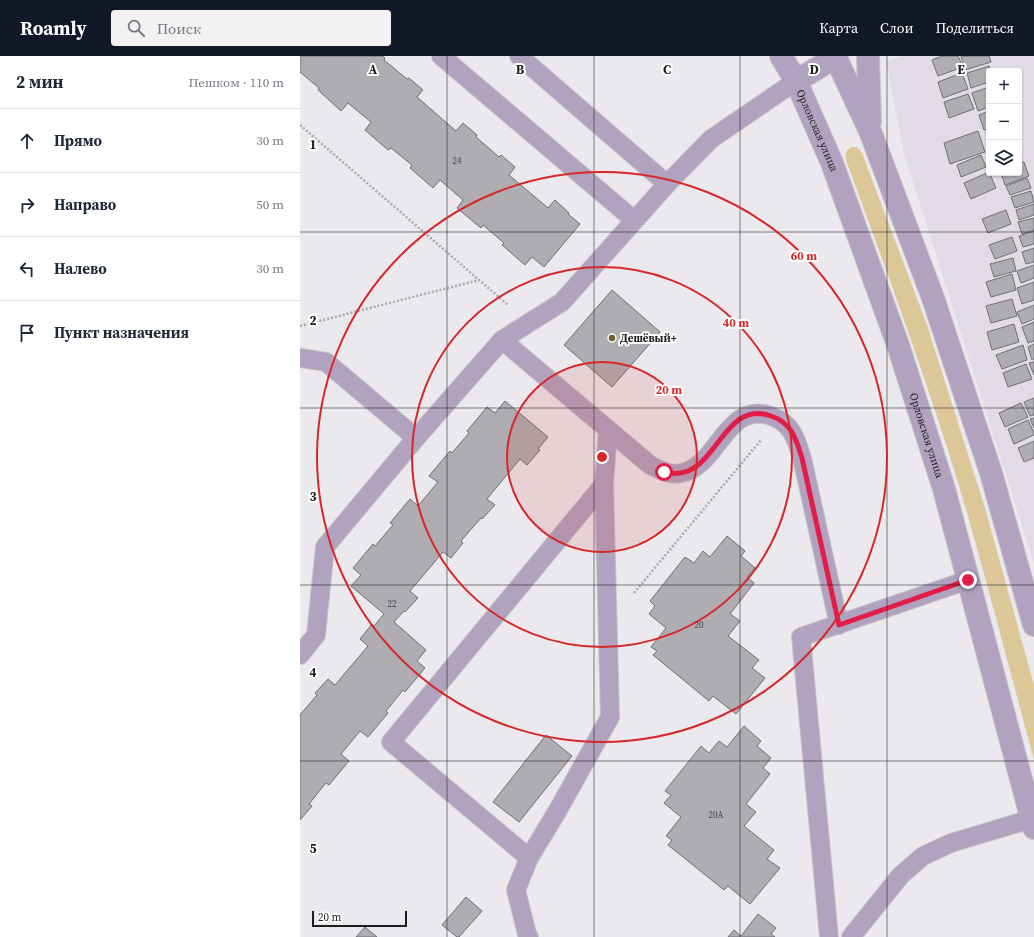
<!DOCTYPE html>
<html lang="ru">
<head>
<meta charset="utf-8">
<style>
	body { margin:0; font-family:"Source Serif 4",serif; background:#f2f2f3; color:#1f2937 }
	.controls { position:absolute; right:12px; top:12px; display:grid; overflow:hidden; border-radius:4px; box-shadow:0 1px 3px #0004 }
	.controls button { width:36px; height:36px; display:grid; place-items:center; padding:0; border:0; border-bottom:1px solid #e0e1e3; background:#fff; color:#1f2937; font:20px sans-serif }
	.scale { position:absolute; left:12px; bottom:10px; width:95px; box-sizing:border-box; padding-left:4px; border:2px solid #1f1e1f; border-top:0; font-size:11px; line-height:14px; white-space:nowrap; color:#1f1e1f; -webkit-text-stroke:3px #fff; paint-order:stroke }
	.stop { position:absolute; width:12px; height:12px; margin:-9px; border:3px solid #e11d48; border-radius:50%; background:#fff }
	.stop.end { background:#e11d48; border-color:#fff; box-shadow:0 1px 4px #0008 }
	.list { margin:0; padding:0; list-style:none }
	h2 { display:flex; justify-content:space-between; align-items:center; height:52px; margin:0; padding:0 16px; font-size:17px }
	h2 small { font-size:13px; font-weight:400; color:#747a83 }
	.list li { display:grid; grid-template-columns:26px 1fr auto; gap:12px; align-items:center; box-sizing:border-box; height:64px; padding:0 16px; border-top:1px solid #e0e1e3 }
	.list b { display:block; font-size:15px; white-space:nowrap }
	.list em { font-size:13px; font-style:normal; color:#747a83 }
	.icon { flex:none; width:22px; height:22px; fill:none; stroke:currentColor; stroke-width:2; stroke-linecap:round; stroke-linejoin:round }
	.map { position:relative; flex:none; width:734px; height:881px; overflow:hidden }
	header { display:flex; align-items:center; gap:24px; box-sizing:border-box; height:56px; padding:0 20px; background:#111827; color:#fff }
	header strong { font-size:19px }
	nav { display:flex; gap:22px; margin-inline-start:auto; font-size:14px }
	.search { width:280px; height:36px; background:#f2f2f3; display:flex; align-items:center; gap:10px; box-sizing:border-box; padding:0 14px; border-radius:4px; color:#747a83; font-size:15px }
	main { display:flex }
	aside { flex:1; background:#fff }
	.map>svg:first-child { display:block }
	.built { fill:#e1dbe6; fill-rule:evenodd }
	.green { fill:#dbc797 }
	.building { fill:#afadb1; stroke:#706f72 }
	.lines { fill:none; stroke-linecap:round; stroke-linejoin:round }
	.service-casing { stroke:#c6c4c8; stroke-width:20 }
	.minor-casing { stroke:#c6c4c8; stroke-width:24 }
	.tertiary-casing { stroke:#c6c4c8; stroke-width:24 }
	.path { stroke:#aaa8ab; stroke-width:2.5; stroke-dasharray:2 2; stroke-linecap:butt }
	.service { stroke:#b1a2bf; stroke-width:18 }
	.minor { stroke:#b1a2bf; stroke-width:22 }
	.tertiary { stroke:#b1a2bf; stroke-width:22 }
	.route { stroke:#e11d48; stroke-width:5 }
	.grid { fill:none; stroke:#1f1e1f; stroke-width:1; stroke-opacity:0.55 }
	.ring { fill:none; stroke:#d62828; stroke-width:2 }
	.poi-dot { fill:#715e2c; stroke:#fff; stroke-width:1.5 }
	.labels { text-anchor:middle; dominant-baseline:central; stroke-width:4; stroke-linejoin:round; paint-order:stroke }
	.number-label { font-size:9px; fill:#434244 }
	.street-label { font-size:11px; fill:#1f1e1f; stroke:#fff }
	.poi-label { font-size:11px; font-weight:bold; fill:#1f1e1f; stroke:#fff; text-anchor:start }
	.grid-label { font-size:13px; text-anchor:middle; font-weight:bold; fill:#1f1e1f; stroke:#fff; stroke-width:4; stroke-linejoin:round; paint-order:stroke }
	.centre { fill:#d62828; stroke:#fff; stroke-width:2 }
	.ring-label { font-size:12px; text-anchor:middle; font-weight:bold; fill:#d62828; stroke:#fff; stroke-width:4; stroke-linejoin:round; paint-order:stroke }
</style>
</head>
<body>
<header>
<strong>Roamly</strong>
<div class="search"><svg class="icon" aria-label="search" viewBox="0 0 24 24"><circle cx="10" cy="10" r="6"/><path d="M15 15l6 6"/></svg>Поиск</div>
<nav><a>Карта</a><a>Слои</a><a>Поделиться</a></nav>
</header>
<main>
<aside>
<h2>2 мин<small>Пешком · 110 m</small></h2>
<ul class="list">
<li><svg class="icon" aria-label="ahead" viewBox="0 0 24 24"><path d="M12 20V5M6 11l6-6 6 6"/></svg><div><b>Прямо</b></div><em>30 m</em></li>
<li><svg class="icon" aria-label="right" viewBox="0 0 24 24"><path d="M7 20v-9h11M14 6l5 5-5 5"/></svg><div><b>Направо</b></div><em>50 m</em></li>
<li><svg class="icon" aria-label="left" viewBox="0 0 24 24"><path d="M17 20v-9H6M10 6l-5 5 5 5"/></svg><div><b>Налево</b></div><em>30 m</em></li>
<li><svg class="icon" aria-label="arrive" viewBox="0 0 24 24"><path d="M6 21V4h12l-3 4 3 4H6"/></svg><div><b>Пункт назначения</b></div></li>
</ul>
</aside>
<div class="map">
<svg width="734" height="881" viewBox="0 0 734 881">
	<rect width="100%" height="100%" fill="#ebe9ed"/>
	<!-- built -->
	<path class="built" d="M604,0H734V507L604,98L586,5ZM689,15H719V117H689Z"/>
	<!-- green -->
	<path class="green" d="M552,91H557L562,97L627,269L685,452L734,629V704C712,623 691,541 668,460C633,339 589,222 546,104C545,97 546,93 552,91Z"/>
	<!-- building -->
	<g class="building">
		<path d="M0,0H83L85,2L84,4L107,23L109,22L123,34L117,41L156,75L163,67L177,79L176,81L199,101L201,99L215,111L209,119L248,152L255,144L269,157L268,158L280,168L244,211L232,201L225,209L202,189L204,187L183,169L181,172L157,152L163,144L140,124L133,132L110,112L112,109L91,92L88,94L65,74L71,66L48,47L41,55L18,34L19,32L0,16Z"/>
		<path d="M642,0H658L663,11L638,20L632,4Z"/>
		<path d="M661,0H689L691,6L665,14Z"/>
		<path d="M689,10L691,15H689V26L671,32L667,17Z"/>
		<path d="M662,17L668,33L643,42L638,26Z"/>
		<path d="M689,31V51L678,55L672,37Z"/>
		<path d="M668,38L674,53L649,62L644,46Z"/>
		<path d="M689,55V72L684,74L679,59Z"/>
		<path d="M678,75L685,96L650,108L644,87Z"/>
		<path d="M689,76V86L686,77Z"/>
		<path d="M719,92L722,102L719,103Z"/>
		<path d="M681,99L686,111L661,121L657,109Z"/>
		<path d="M724,106L729,120L705,129L701,117H719V108Z"/>
		<path d="M689,116L696,132L671,143L664,127Z"/>
		<path d="M727,122L731,132L710,139L706,130Z"/>
		<path d="M731,135L734,146L715,152L711,141Z"/>
		<path d="M734,148V159L719,164L716,154Z"/>
		<path d="M706,154L711,168L688,177L682,163Z"/>
		<path d="M734,162V174L722,178L718,166Z"/>
		<path d="M734,175V188L723,191L719,180Z"/>
		<path d="M712,181L717,195L695,203L689,189Z"/>
		<path d="M734,192V206L726,208L722,196Z"/>
		<path d="M713,202L716,215L694,221L690,208Z"/>
		<path d="M734,209V222L721,227L717,215Z"/>
		<path d="M712,218L716,234L691,241L686,226Z"/>
		<path d="M734,226V244L722,248L717,232Z"/>
		<path d="M312,234L360,276L312,331L264,289Z"/>
		<path d="M712,243L717,260L691,267L686,250Z"/>
		<path d="M734,249V263L722,268L717,256Z"/>
		<path d="M734,266V285L728,287L722,271Z"/>
		<path d="M714,268L719,286L692,294L687,276Z"/>
		<path d="M734,288V303L732,304L728,291Z"/>
		<path d="M723,289L727,304L702,313L696,299Z"/>
		<path d="M734,306V319L729,307Z"/>
		<path d="M726,308L732,323L708,331L703,317Z"/>
		<path d="M734,342V359L730,360L724,346Z"/>
		<path d="M205,345L248,381L238,393L240,394L227,409L220,403L187,443L195,449L182,463L181,462L161,485L163,487L151,502L143,496L110,535L118,542L105,556L104,555L94,566L126,594L117,605L125,612L105,636L103,634L86,655L88,657L68,681L60,675L41,698L49,705L29,729L26,727L9,748L12,750L0,764V659L17,639L15,637L28,623L35,629L68,590L60,583L72,568L74,570L84,558L51,530L61,519L53,512L73,488L75,490L93,469L90,467L110,443L118,450L138,426L129,420L150,395L152,397L169,377L167,375L187,351L195,357Z"/>
		<path d="M721,347L728,361L705,371L699,357Z"/>
		<path d="M734,362V372L730,363Z"/>
		<path d="M728,364L734,377V379L714,388L708,373Z"/>
		<path d="M734,385V402L724,406L718,392Z"/>
		<path d="M427,480L445,495L441,500L455,512L447,521L454,527L430,558L440,565L428,580L459,604L452,612L465,622L436,658L413,640L409,645L353,599L357,595L351,591L366,572L349,558L355,550L350,545L385,501L394,507L403,495L410,501Z"/>
		<path d="M444,670L461,685L457,690L471,702L463,712L470,718L446,748L456,756L444,770L474,794L467,803L480,812L450,848L428,830L424,834L368,789L372,784L366,780L381,761L364,747L371,739L365,735L401,690L409,697L419,685L427,691Z"/>
		<path d="M246,679L272,700L219,766L193,746Z"/>
		<path d="M166,841L182,855L159,881H157L142,869Z"/>
		<path d="M458,858L476,872L471,878L475,881H428L434,874L441,880Z"/>
		<path d="M65,871L77,881H56Z"/>
	</g>
	<g class="lines">
		<!-- service casing -->
		<g class="service-casing">
			<g id="service">
				<path d="M141,0L334,164"/>
				<path d="M219,0L367,128"/>
				<path d="M202,284L350,409C363,416 373,421 388,415C419,403 429,345 471,360C492,367 496,383 502,402L539,569"/>
				<path d="M0,302L26,306L116,382"/>
				<path d="M0,599L16,579L25,491L116,382L202,284L262,246L367,128L411,83L496,25"/>
				<path d="M229,802L91,686L304,428"/>
				<path d="M229,881L227,878L216,834L229,802L258,754L310,661L304,428L308,374"/>
				<path d="M529,881L501,581L668,524"/>
				<path d="M551,881L601,819L623,800L651,787L731,763"/>
			</g>
		</g>
		<!-- minor casing -->
		<g class="minor-casing">
			<path id="minor" d="M496,25L536,1"/>
		</g>
		<!-- tertiary casing -->
		<g class="tertiary-casing">
			<g id="tertiary">
				<path id="s1" d="M481,0L496,25L532,107L598,289L644,433L734,772"/>
				<path d="M535,0L570,75L633,242L691,417L734,569"/>
				<path d="M568,0L570,65"/>
			</g>
		</g>
		<!-- path -->
		<g class="path">
			<path d="M0,69L208,249"/>
			<path d="M0,270L179,224"/>
			<path d="M334,537L461,384"/>
		</g>
		<!-- service -->
		<use href="#service" class="service"/>
		<!-- minor -->
		<use href="#minor" class="minor"/>
		<!-- tertiary -->
		<use href="#tertiary" class="tertiary"/>
	</g>
	<g class="lines">
		<!-- route -->
		<path class="route" d="M364,416C372,418 380,418 388,415C419,402 429,345 471,360C492,367 496,383 502,402L539,569L668,524"/>
	</g>
	<!-- grid -->
	<path class="grid" d="M147,0V881M294,0V881M440,0V881M587,0V881M0,176H734M0,352H734M0,529H734M0,705H734"/>
	<!-- distance rings -->
	<circle cx="302" cy="401" r="95" fill="#d62828" fill-opacity=".12"/>
	<g class="ring">
		<circle cx="302" cy="401" r="95"/>
		<circle cx="302" cy="401" r="190"/>
		<circle cx="302" cy="401" r="285"/>
	</g>
	<!-- markers -->
	<circle class="poi-dot" cx="312" cy="282" r="4"/>
	<g class="labels">
		<!-- number labels -->
		<g class="number-label">
			<text x="157" y="105">24</text>
			<text x="92" y="548">22</text>
			<text x="399" y="569">20</text>
			<text x="416" y="759">20А</text>
		</g>
		<!-- street labels -->
		<g class="street-label">
			<text stroke="none"><textPath href="#s1" startOffset="83">Орловская улица</textPath></text>
			<text stroke="none"><textPath href="#s1" startOffset="407">Орловская улица</textPath></text>
		</g>
		<!-- poi labels -->
		<g class="poi-label">
			<text x="320" y="282">Дешёвый+</text>
		</g>
	</g>
	<g class="grid-label">
		<text x="73" y="18">A</text>
		<text x="220" y="18">B</text>
		<text x="367" y="18">C</text>
		<text x="514" y="18">D</text>
		<text x="661" y="18">E</text>
		<text x="13" y="93">1</text>
		<text x="13" y="269">2</text>
		<text x="13" y="445">3</text>
		<text x="13" y="621">4</text>
		<text x="13" y="797">5</text>
	</g>
	<circle cx="302" cy="401" r="6" class="centre"/>
	<g class="ring-label">
		<text x="504" y="204">60 m</text>
		<text x="436" y="271">40 m</text>
		<text x="369" y="338">20 m</text>
	</g>
</svg>
<div class="controls">
<button>+</button>
<button>−</button>
<button><svg class="icon" aria-label="layers" viewBox="0 0 24 24"><path d="M12 4l9 5-9 5-9-5zM3 14l9 5 9-5"/></svg></button>
</div>
<div class="scale">20 m</div>
<div class="stop" style="left:364px;top:416px"></div>
<div class="stop end" style="left:668px;top:524px"></div>
</div>
</main>
</body>
</html>
